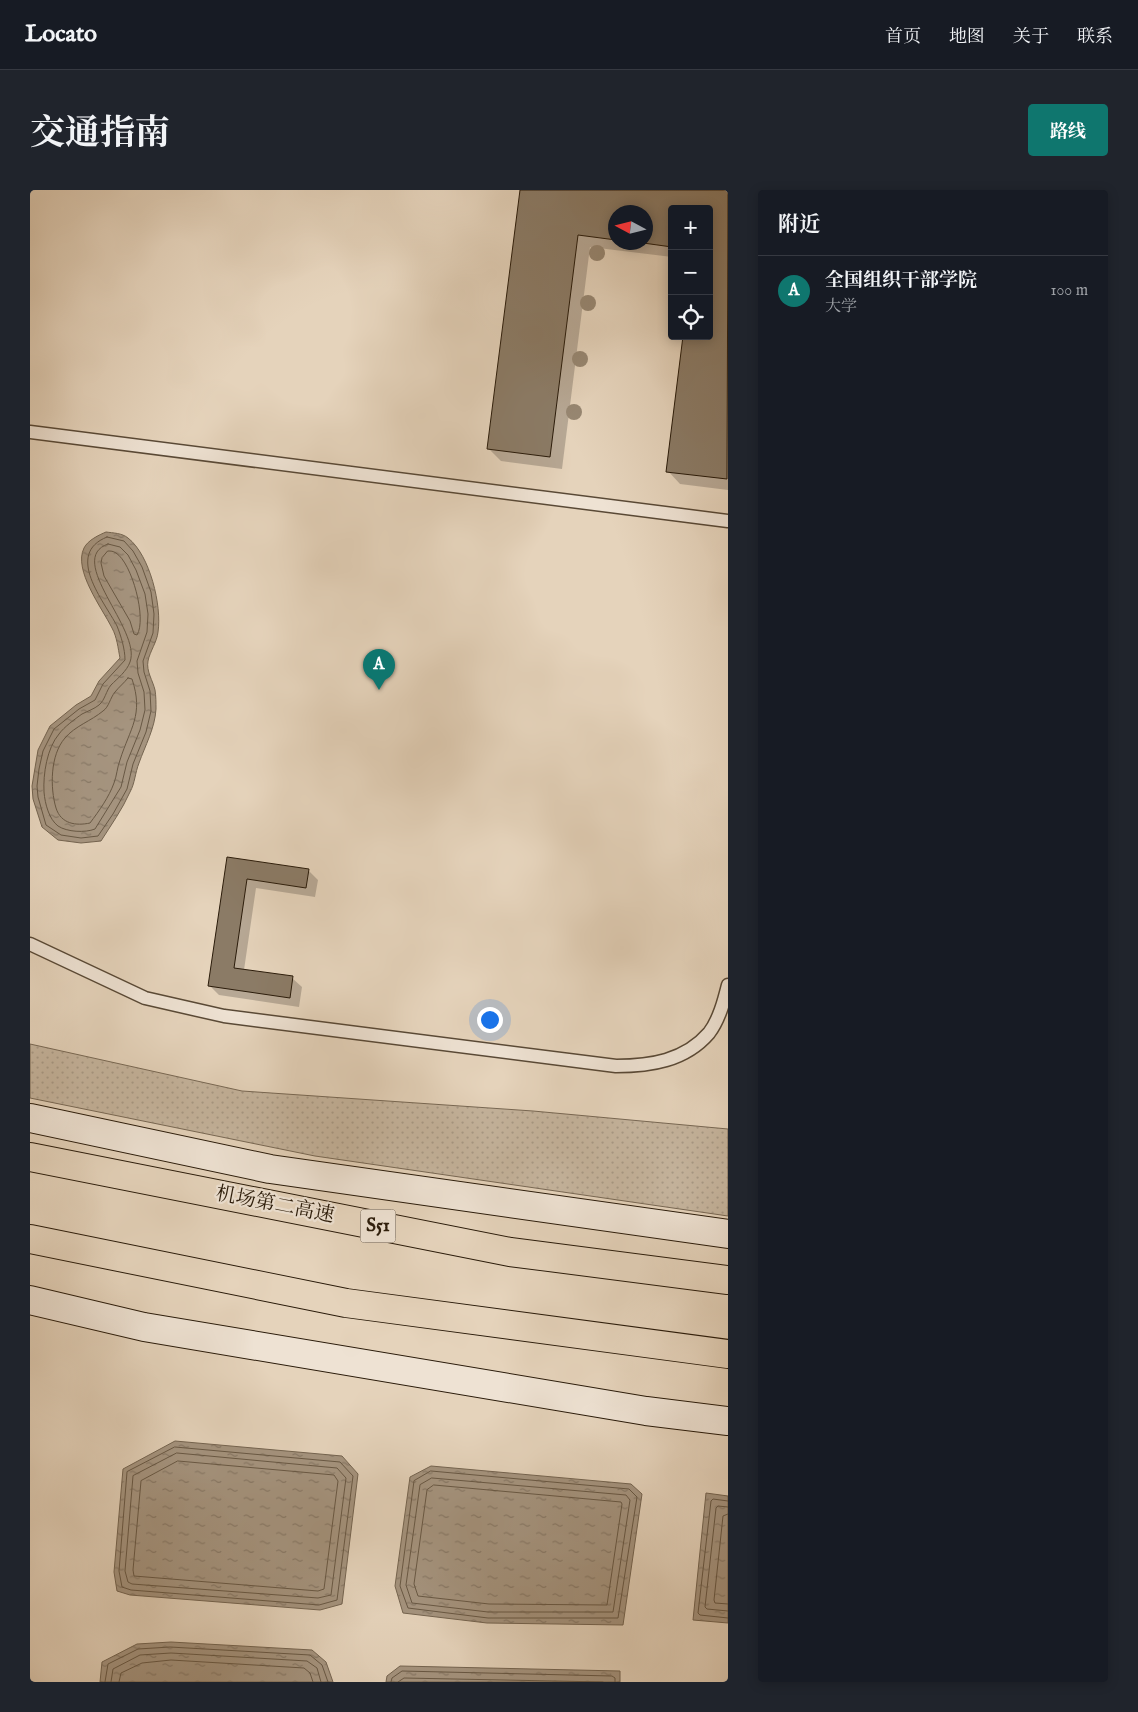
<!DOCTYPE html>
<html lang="zh">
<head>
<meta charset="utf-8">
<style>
	body { margin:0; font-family:"IM FELL English","Noto Serif SC",serif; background:#20242c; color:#f1f3f6 }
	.controls { position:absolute; right:15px; top:15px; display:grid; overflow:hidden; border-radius:5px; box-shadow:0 2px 12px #0003 }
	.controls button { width:45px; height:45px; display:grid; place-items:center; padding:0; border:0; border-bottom:1px solid #363941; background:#171b24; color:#f1f3f6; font:25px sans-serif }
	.compass { position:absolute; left:578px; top:15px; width:45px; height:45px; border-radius:50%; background:#171b24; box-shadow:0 2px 12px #0003; rotate:277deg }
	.you { position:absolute; left:459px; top:829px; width:18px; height:18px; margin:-12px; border:4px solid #fff; border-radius:50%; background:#1a73e8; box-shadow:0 0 0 8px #1a73e833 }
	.badge { display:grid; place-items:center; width:32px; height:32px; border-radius:50%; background:#0f766e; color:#fff; font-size:16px; font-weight:700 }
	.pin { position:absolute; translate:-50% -41px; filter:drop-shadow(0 1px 2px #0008) }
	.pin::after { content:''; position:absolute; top:26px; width:18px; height:15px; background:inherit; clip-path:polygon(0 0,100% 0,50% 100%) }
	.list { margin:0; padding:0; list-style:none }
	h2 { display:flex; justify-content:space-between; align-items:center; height:65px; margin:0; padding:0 20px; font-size:21px }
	h2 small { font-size:16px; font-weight:400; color:#9ea1a6 }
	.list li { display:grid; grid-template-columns:32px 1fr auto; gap:15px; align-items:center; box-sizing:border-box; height:70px; padding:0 20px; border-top:1px solid #363941 }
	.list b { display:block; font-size:19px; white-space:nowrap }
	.list p { margin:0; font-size:16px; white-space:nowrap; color:#9ea1a6 }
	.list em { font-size:16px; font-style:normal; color:#9ea1a6 }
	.icon { flex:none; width:28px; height:28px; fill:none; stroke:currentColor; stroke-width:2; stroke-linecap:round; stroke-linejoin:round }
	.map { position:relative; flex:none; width:698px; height:1492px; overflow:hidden; border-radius:5px }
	header { display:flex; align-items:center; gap:30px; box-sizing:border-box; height:70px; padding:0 25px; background:#171b24; border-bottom:1px solid #363941 }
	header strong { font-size:24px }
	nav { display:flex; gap:28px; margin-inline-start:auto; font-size:18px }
	.intro { display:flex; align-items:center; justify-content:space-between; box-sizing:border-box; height:120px; padding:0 30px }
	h1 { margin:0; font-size:35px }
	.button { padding:12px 22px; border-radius:5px; background:#0f766e; color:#fff; font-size:18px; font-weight:700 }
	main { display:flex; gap:30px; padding:0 30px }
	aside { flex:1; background:#171b24; border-radius:5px; box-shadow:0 2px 12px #0003 }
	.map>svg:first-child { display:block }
	.grass { fill:url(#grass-dots); stroke:#786854 }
	.water { fill:url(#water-ripples); stroke:#746450 }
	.shadow { fill:#0003; fill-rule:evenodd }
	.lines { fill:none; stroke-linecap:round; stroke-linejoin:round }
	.shore { stroke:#685844; stroke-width:1 }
	.building { fill:#8b7b66; stroke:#2a1b0a }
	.service-casing { stroke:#594936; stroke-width:15 }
	.secondary-casing { stroke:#2a1b0a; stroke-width:30 }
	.motorway-casing { stroke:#2a1b0a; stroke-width:30 }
	.service { stroke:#eee2d3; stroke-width:12 }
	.secondary { stroke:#eee2d3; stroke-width:28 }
	.motorway { stroke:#e5d3bb; stroke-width:28 }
	.tree { fill:#978772 }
	.labels { text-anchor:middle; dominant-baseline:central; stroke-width:4.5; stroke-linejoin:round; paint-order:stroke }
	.shield { fill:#eee2d3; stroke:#655746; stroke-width:1 }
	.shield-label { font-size:19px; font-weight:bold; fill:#2a1b0a }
	.street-label { font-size:20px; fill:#2a1b0a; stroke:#eee2d3 }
</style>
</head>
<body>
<header>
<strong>Locato</strong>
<nav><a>首页</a><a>地图</a><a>关于</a><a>联系</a></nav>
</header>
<div class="intro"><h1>交通指南</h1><a class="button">路线</a></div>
<main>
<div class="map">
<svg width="698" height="1492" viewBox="0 0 698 1492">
	<defs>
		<pattern id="grass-dots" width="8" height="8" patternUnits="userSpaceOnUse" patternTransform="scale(1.25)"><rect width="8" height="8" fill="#c5b49d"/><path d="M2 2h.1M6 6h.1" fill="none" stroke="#a99a86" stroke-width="1.8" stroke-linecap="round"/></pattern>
		<pattern id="water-ripples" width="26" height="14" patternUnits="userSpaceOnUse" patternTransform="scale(1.25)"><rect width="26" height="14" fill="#a5947f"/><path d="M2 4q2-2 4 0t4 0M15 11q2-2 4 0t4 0" fill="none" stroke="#877866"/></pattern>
	</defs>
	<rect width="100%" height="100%" fill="#e5d3bb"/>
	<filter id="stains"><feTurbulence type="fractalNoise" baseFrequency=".004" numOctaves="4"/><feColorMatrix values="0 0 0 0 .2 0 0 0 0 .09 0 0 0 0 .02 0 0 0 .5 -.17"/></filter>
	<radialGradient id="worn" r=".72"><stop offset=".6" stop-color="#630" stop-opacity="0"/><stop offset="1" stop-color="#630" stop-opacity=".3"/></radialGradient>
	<!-- grass -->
	<path class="grass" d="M0,854L212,901L503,921L698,939V1026L285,966L0,908Z"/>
	<!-- water -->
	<g class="water">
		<path d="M76,342C83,343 92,343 98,348C120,365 132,416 128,442C127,452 120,461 118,471C116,481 123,491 125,500C126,506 126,513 126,519C125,538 115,556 109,573C105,583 105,593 100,602C92,620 81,635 71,651L51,653L28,650L12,637L3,609L2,596L8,560L20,536L46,515L61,506L69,491L90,468C88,458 87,447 82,438C72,418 43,380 54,358C58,350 69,345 76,342Z"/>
		<path d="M145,1251L312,1266L328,1284L312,1414L290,1420L100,1405L87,1401L84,1382L93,1279Z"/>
		<path d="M401,1276L601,1294L612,1304L593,1435L457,1433L373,1423L365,1396L380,1287Z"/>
		<path d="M676,1303L698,1306V1433L663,1430Z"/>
		<path d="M141,1452L282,1460L296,1472L303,1492H70L72,1472L107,1454Z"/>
		<path d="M370,1476L590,1481V1492H356L357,1486Z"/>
	</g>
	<!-- shadow -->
	<g class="shadow">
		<path d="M491,0H698V300L650,294L638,281L679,146V19H642V67L560,57L532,279L471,271L459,259ZM586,22H616V52H586Z"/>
		<path d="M198,669L278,680L288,690L285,707L226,698L214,780L262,788L272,797L269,817L189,805L179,795Z"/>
	</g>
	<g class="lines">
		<!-- shore -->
		<g class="shore">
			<path d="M77,347L94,351L103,361L112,377L121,402L124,424L123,443L113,471L114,482L120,501L121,521L116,542L103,574L97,599L83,624L68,646L51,648L31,645L16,635L8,607L7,596L9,579L13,561L24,539L49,519L65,510L73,494L95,470C95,459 91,446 87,436C74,411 34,364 77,347Z"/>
			<path d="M78,354L90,357L98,365L106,380L115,404L118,424L117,442L107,471L108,483L114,502L115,520L110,540L97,572L91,597L65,639C55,643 37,642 28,636C19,629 15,614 14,602C13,584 17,558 29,544C34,537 45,529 52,524C58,521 64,519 69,515C75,510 76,501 81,495C87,489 97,481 100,472C112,440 34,369 78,354Z"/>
			<path d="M78,361C81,361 83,361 86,363C102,373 117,429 107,445L104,444L100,431L74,386L71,373L72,368Z"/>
			<path d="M98,488L102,489C114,525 100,538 90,570C87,578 87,585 84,593C79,607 69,621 60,633C46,636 31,634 26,618C20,598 20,565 35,548C45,536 61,531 73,521C79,517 80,508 85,502C89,497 94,493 98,488Z"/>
			<path d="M145,1257L310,1272L323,1286L307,1410L289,1415L101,1400L92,1397L89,1381L97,1282Z"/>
			<path d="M147,1263L307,1278L316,1288L301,1405L288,1408L102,1394L98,1392L95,1381L103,1286Z"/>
			<path d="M148,1271L304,1285L308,1291L294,1399L288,1401L104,1386L103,1380L111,1291Z"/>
			<path d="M401,1281L599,1299L607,1307L588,1428H458L378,1418L370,1396L384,1291Z"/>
			<path d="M402,1288L596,1305L600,1310L583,1422H458L382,1413L376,1395L390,1295Z"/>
			<path d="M404,1295L591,1312L592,1314L577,1415L459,1414L388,1406L384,1394L397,1300Z"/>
			<path d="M698,1311L683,1309L681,1311L668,1423L670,1425L698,1428"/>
			<path d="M698,1317L688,1316L686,1318L675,1417L677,1419L698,1421"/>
			<path d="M698,1324L693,1326L684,1410L685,1413L698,1414"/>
			<path d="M75,1492L78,1474L108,1459L140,1457L280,1465L292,1475L298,1492"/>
			<path d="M81,1492L83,1479L110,1465L141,1463L277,1471L287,1478L291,1492"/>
			<path d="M89,1492L91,1483L112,1473L141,1470L274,1478L280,1483L283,1492"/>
			<path d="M361,1492L362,1488L372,1481L582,1486L585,1488V1492"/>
			<path d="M368,1492L374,1488L573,1492"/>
		</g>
	</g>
	<!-- building -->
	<g class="building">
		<path d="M490,0H698L697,289L636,282L653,146H679V19H642V57L606,52H616V22H586V50L548,45L520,267L457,259Z"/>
		<path d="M197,667L279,679L276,698L217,689L204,778L263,786L260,808L178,796Z"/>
	</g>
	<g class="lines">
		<!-- service casing -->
		<g class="service-casing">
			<g id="service">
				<path d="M0,242L698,331"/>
				<path d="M0,754L115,808L194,826L586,876C620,876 655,871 679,843C689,830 694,811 698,795"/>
			</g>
		</g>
		<!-- secondary casing -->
		<g class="secondary-casing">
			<g id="secondary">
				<path d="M0,928L240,979L698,1044"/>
				<path d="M0,1110L114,1137L616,1221L698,1231"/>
			</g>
		</g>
		<!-- motorway casing -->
		<g class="motorway-casing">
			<g id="motorway">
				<path d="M0,967L480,1062L698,1090"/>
				<path d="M0,1049L316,1113L698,1164"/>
			</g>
		</g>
		<!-- service -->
		<use href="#service" class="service"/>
		<!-- secondary -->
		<use href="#secondary" class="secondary"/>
		<!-- motorway -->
		<use href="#motorway" class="motorway"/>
	</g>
	<!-- trees -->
	<g class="tree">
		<circle cx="567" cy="63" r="8"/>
		<circle cx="558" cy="113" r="8"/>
		<circle cx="550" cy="169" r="8"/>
		<circle cx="544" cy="222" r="8"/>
	</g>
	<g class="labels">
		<!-- shield labels -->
		<rect class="shield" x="330.5" y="1019.5" width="35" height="33" rx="4"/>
		<g class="shield-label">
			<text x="348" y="1036">S51</text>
		</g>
		<!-- street labels -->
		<g class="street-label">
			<text transform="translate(245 1015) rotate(11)">机场第二高速</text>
		</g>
	</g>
	<rect width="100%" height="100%" filter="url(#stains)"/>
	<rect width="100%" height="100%" fill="url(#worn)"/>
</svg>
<div class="controls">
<button>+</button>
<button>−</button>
<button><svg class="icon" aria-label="locate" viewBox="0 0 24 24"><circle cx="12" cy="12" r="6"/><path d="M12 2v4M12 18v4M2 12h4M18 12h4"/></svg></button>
</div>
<svg class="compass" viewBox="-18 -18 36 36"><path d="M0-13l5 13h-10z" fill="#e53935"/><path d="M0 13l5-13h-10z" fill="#9ea1a6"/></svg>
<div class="you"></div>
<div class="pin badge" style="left:349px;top:500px">A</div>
</div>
<aside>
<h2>附近<small></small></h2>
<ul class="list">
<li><span class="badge">A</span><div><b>全国组织干部学院</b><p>大学</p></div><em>100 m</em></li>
</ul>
</aside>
</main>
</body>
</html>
